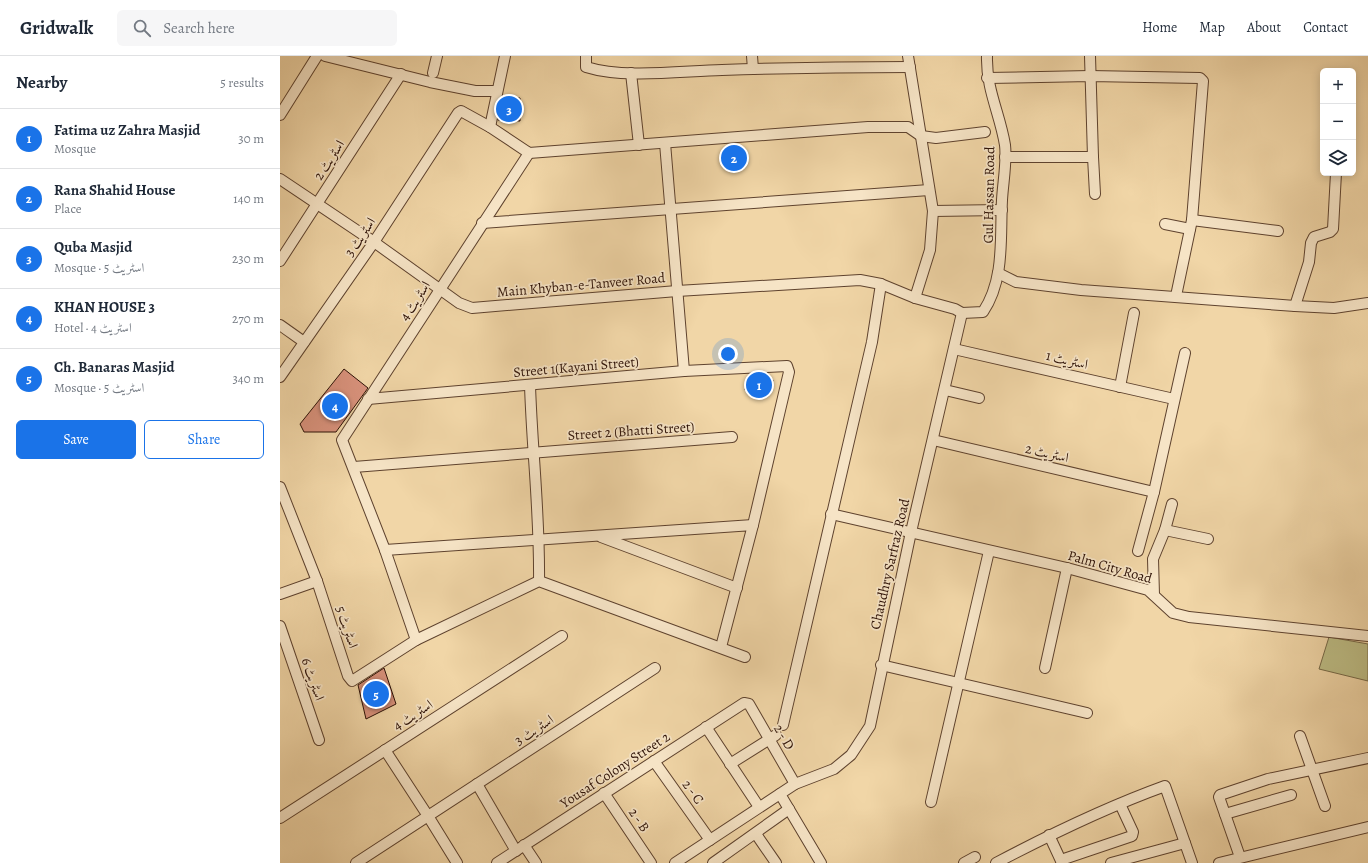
<!DOCTYPE html>
<html lang="en">
<head>
<meta charset="utf-8">
<style>
	body { margin:0; font-family:Alegreya,Amiri,serif; background:#f6f6f7; color:#1f2937 }
	.controls { position:absolute; right:12px; top:12px; display:grid; overflow:hidden; border-radius:6px; box-shadow:0 2px 10px #0003 }
	.controls button { width:36px; height:36px; display:grid; place-items:center; padding:0; border:0; border-bottom:1px solid #e0e1e3; background:#fff; color:#1f2937; font:20px sans-serif }
	.you { position:absolute; left:448px; top:298px; width:14px; height:14px; margin:-10px; border:3px solid #fff; border-radius:50%; background:#1a73e8; box-shadow:0 0 0 6px #1a73e833 }
	.badge { display:grid; place-items:center; width:26px; height:26px; border-radius:50%; background:#1a73e8; color:#fff; font-size:13px; font-weight:700 }
	.pin { position:absolute; translate:-50% -50%; border:2px solid #fff; box-shadow:0 1px 4px #0006 }
	.list { margin:0; padding:0; list-style:none }
	h2 { display:flex; justify-content:space-between; align-items:center; height:52px; margin:0; padding:0 16px; font-size:17px }
	h2 small { font-size:13px; font-weight:400; color:#747a83 }
	.list li { display:grid; grid-template-columns:26px 1fr auto; gap:12px; align-items:center; box-sizing:border-box; height:60px; padding:0 16px; border-top:1px solid #e0e1e3 }
	.list b { display:block; font-size:15px; white-space:nowrap }
	.list p { margin:0; font-size:13px; white-space:nowrap; color:#747a83 }
	.list em { font-size:13px; font-style:normal; color:#747a83 }
	.actions { display:flex; gap:8px; padding:12px 16px }
	.actions a { flex:1; padding:9px 0; border:1px solid #1a73e8; border-radius:6px; text-align:center; font-size:14px; color:#1a73e8 }
	.actions .main { background:#1a73e8; color:#fff }
	.icon { flex:none; width:22px; height:22px; fill:none; stroke:currentColor; stroke-width:2; stroke-linecap:round; stroke-linejoin:round }
	.map { position:relative; flex:none; width:1088px; height:807px; overflow:hidden }
	header { display:flex; align-items:center; gap:24px; box-sizing:border-box; height:56px; padding:0 20px; background:#fff; border-bottom:1px solid #e0e1e3 }
	header strong { font-size:19px }
	nav { display:flex; gap:22px; margin-inline-start:auto; font-size:14px }
	.search { width:280px; height:36px; background:#f6f6f7; display:flex; align-items:center; gap:10px; box-sizing:border-box; padding:0 14px; border-radius:6px; color:#747a83; font-size:15px }
	main { display:flex }
	aside { flex:1; background:#fff }
	.map>svg:first-child { display:block }
	.green { fill:#bdbd85; stroke:#756746 }
	.building { fill:#d8917b; stroke:#2d1106 }
	.lines { fill:none; stroke-linecap:round; stroke-linejoin:round }
	.minor-casing { stroke:#5e422e; stroke-width:12 }
	.minor { stroke:#f6e4c6; stroke-width:10 }
	.labels { text-anchor:middle; dominant-baseline:central; stroke-width:3.5; stroke-linejoin:round; paint-order:stroke }
	.street-label { font-size:14px; fill:#2d1106; stroke:#f6e4c6 }
</style>
</head>
<body>
<header>
<strong>Gridwalk</strong>
<div class="search"><svg class="icon" aria-label="search" viewBox="0 0 24 24"><circle cx="10" cy="10" r="6"/><path d="M15 15l6 6"/></svg>Search here</div>
<nav><a>Home</a><a>Map</a><a>About</a><a>Contact</a></nav>
</header>
<main>
<aside>
<h2>Nearby<small>5 results</small></h2>
<ul class="list">
<li><span class="badge">1</span><div><b>Fatima uz Zahra Masjid</b><p>Mosque</p></div><em>30 m</em></li>
<li><span class="badge">2</span><div><b>Rana Shahid House</b><p>Place</p></div><em>140 m</em></li>
<li><span class="badge">3</span><div><b>Quba Masjid</b><p>Mosque · اسٹریٹ 5</p></div><em>230 m</em></li>
<li><span class="badge">4</span><div><b>KHAN HOUSE 3</b><p>Hotel · اسٹریٹ 4</p></div><em>270 m</em></li>
<li><span class="badge">5</span><div><b>Ch. Banaras Masjid</b><p>Mosque · اسٹریٹ 5</p></div><em>340 m</em></li>
</ul>
<div class="actions"><a class="main">Save</a><a>Share</a></div>
</aside>
<div class="map">
<svg width="1088" height="807" viewBox="0 0 1088 807">
	<rect width="100%" height="100%" fill="#f1d6a7"/>
	<filter id="stains"><feTurbulence type="fractalNoise" baseFrequency=".005" numOctaves="4"/><feColorMatrix values="0 0 0 0 .2 0 0 0 0 .09 0 0 0 0 .02 0 0 0 .5 -.17"/></filter>
	<radialGradient id="worn" r=".72"><stop offset=".6" stop-color="#630" stop-opacity="0"/><stop offset="1" stop-color="#630" stop-opacity=".3"/></radialGradient>
	<!-- green -->
	<path class="green" d="M1049,581L1088,588V625L1039,613Z"/>
	<!-- building -->
	<g class="building">
		<path d="M223,42H240V65L218,64Z"/>
		<path d="M447,90H459L461,113L449,114Z"/>
		<path d="M64,313L88,332L56,376H24L20,368Z"/>
		<path d="M468,321L493,324L490,337L465,334Z"/>
		<path d="M104,612L116,648L86,663L78,629Z"/>
	</g>
	<g class="lines">
		<!-- minor casing -->
		<g class="minor-casing">
			<g id="minor">
				<path d="M45,0L150,26L195,35H217"/>
				<path d="M306,0V11C344,23 401,15 442,14C504,12 567,11 630,11"/>
				<path d="M472,0L473,13"/>
				<path d="M628,0L653,155L650,194L635,242"/>
				<path d="M810,0L813,101"/>
				<path d="M153,17L157,0"/>
				<path d="M351,17L359,89"/>
				<path d="M707,22L810,20L920,22L923,25L912,164L896,240"/>
				<path d="M0,59L37,0"/>
				<path d="M210,71L225,0"/>
				<path d="M385,87L404,315"/>
				<path d="M725,101H813L815,138"/>
				<path d="M0,123L94,186L179,247L192,252L397,235L580,224L601,228L635,242L675,253L682,257"/>
				<path d="M653,155L722,154"/>
				<path d="M912,164L998,175"/>
				<path d="M202,167L649,134"/>
				<path d="M885,168L910,173"/>
				<path d="M0,205L121,18"/>
				<path d="M718,217L736,226L801,234L1015,250L1054,252L1088,247"/>
				<path d="M1015,250L1029,206L1031,187L1034,181L1050,176L1053,173L1056,117"/>
				<path d="M682,257L703,256C725,223 720,182 722,144C723,126 727,106 725,89C720,58 706,33 707,0"/>
				<path d="M0,269L24,286"/>
				<path d="M674,293L894,343"/>
				<path d="M0,321L94,186L178,57L181,55L210,71L249,97L588,71H628L641,80L656,82L705,76"/>
				<path d="M250,329C252,394 260,459 259,525"/>
				<path d="M840,331L854,257"/>
				<path d="M665,334L699,342"/>
				<path d="M88,343L404,315L507,310L509,316L473,469"/>
				<path d="M653,384L874,436"/>
				<path d="M74,411L452,381"/>
				<path d="M0,431L37,525L68,620L72,625L136,584L259,525L465,601"/>
				<path d="M551,458L787,512L868,534L893,557L909,561L1088,580"/>
				<path d="M885,474L928,483"/>
				<path d="M321,481L457,532"/>
				<path d="M105,494L473,469L441,591"/>
				<path d="M858,495L874,436L905,297"/>
				<path d="M0,538L37,525"/>
				<path d="M874,539L873,503L885,474L892,448"/>
				<path d="M0,570L39,684"/>
				<path d="M136,584L105,494L62,384L249,97"/>
				<path d="M601,609L807,657"/>
				<path d="M765,612L787,512"/>
				<path d="M503,669L592,286L601,228"/>
				<path d="M426,671L479,751"/>
				<path d="M1020,680L1045,750"/>
				<path d="M105,694L148,760L177,807"/>
				<path d="M374,705L430,784"/>
				<path d="M450,708L496,679"/>
				<path d="M197,728L236,795"/>
				<path d="M324,737L371,807"/>
				<path d="M500,738L541,807"/>
				<path d="M651,746L709,495"/>
				<path d="M945,758L1011,739"/>
				<path d="M0,762L282,580"/>
				<path d="M476,778L496,807"/>
				<path d="M769,779L782,807"/>
				<path d="M244,789L256,807"/>
				<path d="M960,801L939,741L940,739L988,723L1088,702"/>
				<path d="M781,804L852,780L853,776L840,748"/>
				<path d="M76,807L375,612"/>
				<path d="M217,807L464,647L469,648L515,728"/>
				<path d="M395,807L515,728L554,713L571,699L590,670L631,476L682,257"/>
				<path d="M433,807L509,753"/>
				<path d="M684,807L695,801"/>
				<path d="M716,807C771,778 827,751 885,730L912,807"/>
				<path d="M831,807L905,787"/>
				<path d="M939,807L1088,771"/>
			</g>
		</g>
		<!-- minor -->
		<use href="#minor" class="minor"/>
	</g>
	<g class="labels">
		<!-- street labels -->
		<g class="street-label">
			<text transform="translate(49 104) rotate(-57)">اسٹریٹ 2</text>
			<text transform="translate(709 139) rotate(-89)">Gul Hassan Road</text>
			<text transform="translate(80 181) rotate(-56)">اسٹریٹ 3</text>
			<text transform="translate(301 229) rotate(-5)">Main Khyban-e-Tanveer Road</text>
			<text transform="translate(135 245) rotate(-57)">اسٹریٹ 4</text>
			<text transform="translate(787 304) rotate(13)">اسٹریٹ 1</text>
			<text transform="translate(296 311) rotate(-5)">Street 1(Kayani Street)</text>
			<text transform="translate(351 375) rotate(-4)">Street 2 (Bhatti Street)</text>
			<text transform="translate(767 397) rotate(13)">اسٹریٹ 2</text>
			<text transform="translate(610 508) rotate(-77)">Chaudhry Sarfraz Road</text>
			<text transform="translate(830 511) rotate(16)">Palm City Road</text>
			<text transform="translate(67 571) rotate(72)">اسٹریٹ 5</text>
			<text transform="translate(33 623) rotate(71)">اسٹریٹ 6</text>
			<text transform="translate(133 659) rotate(-33)">اسٹریٹ 4</text>
			<text transform="translate(254 674) rotate(-33)">اسٹریٹ 3</text>
			<text transform="translate(504 681) rotate(60)">2 - D</text>
			<text transform="translate(335 714) rotate(-33)">Yousaf Colony Street 2</text>
			<text transform="translate(413 736) rotate(54)">2 - C</text>
			<text transform="translate(359 764) rotate(56)">2 - B</text>
		</g>
	</g>
	<rect width="100%" height="100%" filter="url(#stains)"/>
	<rect width="100%" height="100%" fill="url(#worn)"/>
</svg>
<div class="controls">
<button>+</button>
<button>−</button>
<button><svg class="icon" aria-label="layers" viewBox="0 0 24 24"><path d="M12 4l9 5-9 5-9-5zM3 14l9 5 9-5"/></svg></button>
</div>
<div class="you"></div>
<div class="pin badge" style="left:479px;top:329px">1</div>
<div class="pin badge" style="left:454px;top:102px">2</div>
<div class="pin badge" style="left:229px;top:53px">3</div>
<div class="pin badge" style="left:55px;top:350px">4</div>
<div class="pin badge" style="left:96px;top:638px">5</div>
</div>
</main>
</body>
</html>
